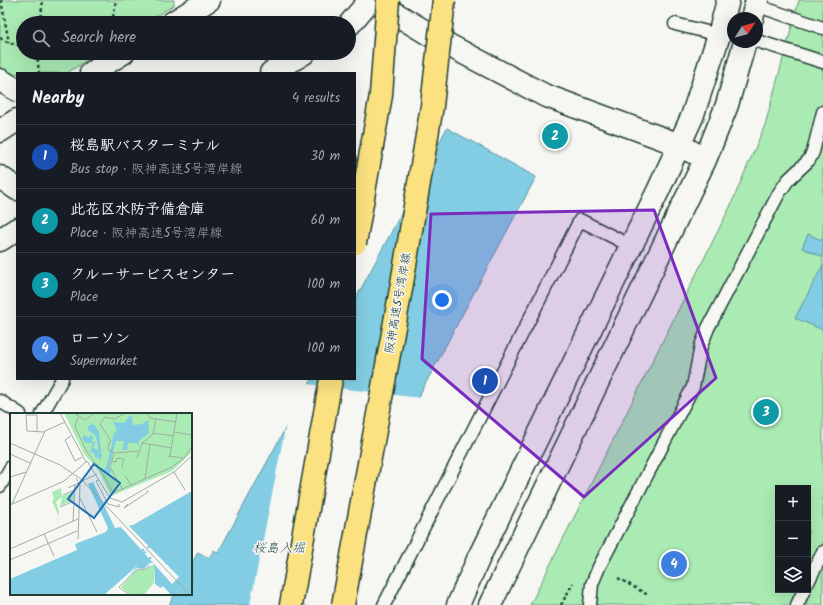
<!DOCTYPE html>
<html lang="en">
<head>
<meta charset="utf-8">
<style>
	body { margin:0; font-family:Kalam,"Klee One",sans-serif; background:#20242c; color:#f1f3f6 }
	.controls { position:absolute; right:12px; bottom:12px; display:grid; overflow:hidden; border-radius:0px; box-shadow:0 4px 16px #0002 }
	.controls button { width:36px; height:36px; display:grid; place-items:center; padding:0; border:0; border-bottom:1px solid #363941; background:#171b24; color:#f1f3f6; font:20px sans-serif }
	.compass { position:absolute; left:727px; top:12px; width:36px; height:36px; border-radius:50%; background:#171b24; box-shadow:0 4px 16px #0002; rotate:54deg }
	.you { position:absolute; left:442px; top:300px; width:14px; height:14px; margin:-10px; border:3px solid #fff; border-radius:50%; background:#1a73e8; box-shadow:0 0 0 6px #1a73e833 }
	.badge { display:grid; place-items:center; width:26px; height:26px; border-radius:50%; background:#1f6fb2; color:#fff; font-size:13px; font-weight:700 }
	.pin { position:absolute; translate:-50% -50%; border:2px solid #fff; box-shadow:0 1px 4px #0006 }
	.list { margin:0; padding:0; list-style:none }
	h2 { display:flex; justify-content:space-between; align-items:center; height:52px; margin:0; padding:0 16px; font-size:17px }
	h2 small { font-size:13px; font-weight:400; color:#9ea1a6 }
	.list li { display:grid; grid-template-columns:26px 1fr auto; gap:12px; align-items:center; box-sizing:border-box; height:64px; padding:0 16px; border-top:1px solid #363941 }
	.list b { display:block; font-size:15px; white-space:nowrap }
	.list p { margin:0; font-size:13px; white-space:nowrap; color:#9ea1a6 }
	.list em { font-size:13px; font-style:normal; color:#9ea1a6 }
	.icon { flex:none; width:22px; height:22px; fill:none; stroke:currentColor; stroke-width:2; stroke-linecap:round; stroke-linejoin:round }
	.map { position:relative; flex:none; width:823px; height:605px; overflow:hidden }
	.search { position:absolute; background:#171b24; box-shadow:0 4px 16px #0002; left:16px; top:16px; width:340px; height:44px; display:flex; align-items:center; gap:10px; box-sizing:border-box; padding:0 14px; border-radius:22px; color:#9ea1a6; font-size:15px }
	.panel { position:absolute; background:#171b24; box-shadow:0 4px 16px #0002; left:16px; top:72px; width:340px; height:308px; border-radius:0px }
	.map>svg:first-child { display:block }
	.green { fill:#aaebb4; stroke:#649474; fill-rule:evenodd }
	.water { fill:#83cde4; stroke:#5b939e }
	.pier { fill:#f6f6f2 }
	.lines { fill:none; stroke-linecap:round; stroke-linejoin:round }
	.lane-casing { stroke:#1f3d34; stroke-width:15 }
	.street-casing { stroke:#1f3d34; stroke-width:25 }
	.secondary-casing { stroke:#1f3d34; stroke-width:25 }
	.highway-casing { stroke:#1f3d34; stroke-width:25 }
	.path { stroke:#1f3d34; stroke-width:2.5; stroke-dasharray:3 3; stroke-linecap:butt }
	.lane { stroke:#f6f6f2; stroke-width:12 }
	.street { stroke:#f6f6f2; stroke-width:22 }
	.secondary { stroke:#f6f6f2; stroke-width:22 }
	.highway { stroke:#fbe180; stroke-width:22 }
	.highway-bridge-casing { stroke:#1f3d34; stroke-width:25; stroke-linecap:butt }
	.highway-bridge { stroke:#fbe180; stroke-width:22 }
	.marked { fill:#7b2cbf; fill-opacity:0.2; stroke:#7b2cbf; stroke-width:3; stroke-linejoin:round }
	.labels { text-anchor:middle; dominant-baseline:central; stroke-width:3; stroke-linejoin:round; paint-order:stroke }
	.street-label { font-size:12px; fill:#1f3d34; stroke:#f6f6f2 }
	.water-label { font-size:13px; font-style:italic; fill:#335a57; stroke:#f6f6f2 }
	.inset-river { fill:none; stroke:#83cde4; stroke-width:2 }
	.inset-road { fill:none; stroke:#a0aca6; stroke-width:1 }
	.view { fill:#1f6fb2; fill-opacity:0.15; stroke:#1f6fb2; stroke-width:2 }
	.inset-edge { fill:none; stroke:#1f3d34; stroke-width:2 }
</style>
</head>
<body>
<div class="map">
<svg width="823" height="605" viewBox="0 0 823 605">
	<rect width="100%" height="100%" fill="#f6f6f2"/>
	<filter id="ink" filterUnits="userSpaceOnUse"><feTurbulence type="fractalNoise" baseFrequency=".025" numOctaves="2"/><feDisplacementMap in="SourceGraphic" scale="8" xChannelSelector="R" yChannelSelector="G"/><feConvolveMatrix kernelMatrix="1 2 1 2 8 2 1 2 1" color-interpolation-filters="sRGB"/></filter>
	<g filter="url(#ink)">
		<!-- green -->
		<g class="green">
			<path d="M0,0H174V5L145,23H23V53H98L67,73H17V78L0,67Z"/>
			<path d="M799,0H823V605H530L730,207L765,125ZM778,488H808V590H778Z"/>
		</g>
		<!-- water -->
		<g class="water">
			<path d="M447,128L536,177L307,605H169L175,594H191V565L198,552L209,558L214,550L218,553L312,379H355V300Z"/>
			<path d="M808,234L821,240L823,237V257L802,248Z"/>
			<path d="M823,265V330L795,318Z"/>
		</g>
		<!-- pier -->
		<path class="pier" d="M307,384L420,398L310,605H250L286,424Z"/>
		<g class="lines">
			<!-- lane casing -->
			<g class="lane-casing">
				<g id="lane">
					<path d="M755,5L823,28"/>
					<path d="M675,24L719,35"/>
					<path d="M757,41L823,62"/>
					<path d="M0,401L20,414"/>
					<path d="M42,414L62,379"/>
					<path d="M0,486L11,467"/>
					<path d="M808,582L823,552"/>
					<path d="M384,605L580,220L631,246"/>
					<path d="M590,605L592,584L599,567L693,387L701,346L708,328L779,193L788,180L809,160L813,152L823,112"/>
					<path d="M797,605L804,590"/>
				</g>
			</g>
			<!-- street casing -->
			<g class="street-casing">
				<g id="street">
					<path d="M172,23L209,0"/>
					<path d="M91,73L123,53"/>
					<path d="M0,80L17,90"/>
					<path d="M0,131L17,120"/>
					<path d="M0,177L17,189"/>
				</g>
			</g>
			<!-- secondary casing -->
			<g class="secondary-casing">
				<g id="secondary">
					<path d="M373,0L437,39L544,95L680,145L692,152"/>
					<path d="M752,18L757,0"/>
					<path d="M349,25L370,0"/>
					<path d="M271,73L304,53"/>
					<path d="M0,240L17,229"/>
					<path d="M458,605L480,555L658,191L692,117L719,35L728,0"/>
					<path d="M490,605L705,160L727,105L745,42"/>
				</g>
			</g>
			<!-- highway casing -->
			<g class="highway-casing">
				<path id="highway" d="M291,605L331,379"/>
			</g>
			<!-- path -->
			<g class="path">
				<path d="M1,0L9,43"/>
				<path d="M40,23L43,0"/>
				<path d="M112,23L116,0"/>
				<path d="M0,38L9,43L23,46"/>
				<path d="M37,53L39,73"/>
				<path d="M618,578L648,595"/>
				<path d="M561,605L573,583"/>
			</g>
			<!-- lane -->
			<use href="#lane" class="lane"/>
			<!-- street -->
			<use href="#street" class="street"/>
			<!-- secondary -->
			<use href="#secondary" class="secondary"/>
			<!-- highway -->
			<use href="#highway" class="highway"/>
			<!-- highway-bridge casing -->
			<g class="highway-bridge-casing">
				<g id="highway-bridge">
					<path d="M355,243L381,95L388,0"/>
					<path d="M343,605L401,289L432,106L444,0"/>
				</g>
			</g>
			<!-- highway-bridge -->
			<use href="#highway-bridge" class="highway-bridge"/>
		</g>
	</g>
	<!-- marked area -->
	<path class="marked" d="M654,210L716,378L584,497L422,359L431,214Z"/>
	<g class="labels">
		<!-- street labels -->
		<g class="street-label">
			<text transform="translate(398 303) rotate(-80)">阪神高速5号湾岸線</text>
		</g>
		<!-- water labels -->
		<g class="water-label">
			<text x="279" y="548">桜島入堀</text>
		</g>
	</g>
	<!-- overview -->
	<g transform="translate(10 413)">
		<rect width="182" height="182" fill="#f6f6f2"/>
		<path d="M54,0H182V39L162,58L101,83L88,57L74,41ZM51,75L52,83L64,79L63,87L50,93L52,84L46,89L49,98L47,113L48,102L42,88L44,86L42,79ZM144,151V170L134,182H120L111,174L127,157H134Z" fill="#aaebb4"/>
		<path d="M121,1L123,12L132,11L138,7L139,20L129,28L128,34L127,30H118L117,37H112L114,28H106L99,54L102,59L97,62L93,57L96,55L102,31L103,22L107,17L103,9L114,10ZM81,11L85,12L88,18L92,43L89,45L85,44L84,40L79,38L82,37V34L84,30H76L72,26L74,22L80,25V22L82,23L79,28L85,30L82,34L88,37V44H90L86,23L77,16ZM83,69L105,115L123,112L182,78V182H161L153,173L151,175L145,171L144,150H140L134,156L127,155L115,168L128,152L94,182H0V166L67,137L65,131L96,119L98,115L78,71Z" fill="#83cde4"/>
		<path d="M117,111L169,164L162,171L109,112Z" fill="#f6f6f2"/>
		<path class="inset-river" d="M78,14L88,19L90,45L82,35L84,30L79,28L82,25L80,22M72,131L89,128L128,149L138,148L141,144M72,131V140L80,150L136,139M137,135L182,106M82,182L134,136"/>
		<path class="inset-road" d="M50,0L76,49M64,0L75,7L85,0M137,0L140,5L166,9M68,4L65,14L77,39L90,56L103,80L162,54L174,45L182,33M27,18V2H16L17,18L34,19M164,19L182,22M143,20L164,23M61,23L55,27L65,48L72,44M0,30L50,52L71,66L180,182M99,30L98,37L104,40L128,38M132,30L162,35M132,30L143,21L146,6M99,31L101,28L90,11L95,4L104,6L116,0M104,40L100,54L113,77M0,41L20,50M158,43L173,45M160,43L167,0M127,45L132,30M101,48L106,49L107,45L114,46L112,54M164,59L175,77M115,63L122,73M0,64L16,59M66,65L70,72L68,126M135,66L140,31M89,67L86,68L98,91L109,94V91M58,75L87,61M53,82L65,77M69,83L87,119M2,91L35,18L55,9M118,91L114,95L138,79L137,77M0,92L54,68L77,48L100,85L112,89L164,59L182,43M50,94L64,88M63,108L65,71M34,121L44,143M0,136L68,106M0,147L67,118M119,182L109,174L128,156L134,157L140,153"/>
		<path class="view" d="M84,51L110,70L84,105L58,86Z"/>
		<rect width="182" height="182" class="inset-edge"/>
	</g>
</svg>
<div class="controls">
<button>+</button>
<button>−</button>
<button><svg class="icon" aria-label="layers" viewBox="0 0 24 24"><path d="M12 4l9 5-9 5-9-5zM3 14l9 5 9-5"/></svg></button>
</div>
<svg class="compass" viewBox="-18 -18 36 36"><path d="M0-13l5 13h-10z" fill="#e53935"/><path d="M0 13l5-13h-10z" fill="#9ea1a6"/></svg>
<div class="you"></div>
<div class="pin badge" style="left:485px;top:381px;background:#1a4fb4">1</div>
<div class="pin badge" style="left:555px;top:136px;background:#0f9aa8">2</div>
<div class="pin badge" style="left:766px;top:412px;background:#0f9aa8">3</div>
<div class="pin badge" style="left:674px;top:564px;background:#3f7fe0">4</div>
<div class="search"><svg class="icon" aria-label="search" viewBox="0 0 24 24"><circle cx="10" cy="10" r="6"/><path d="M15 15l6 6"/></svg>Search here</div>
<section class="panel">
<h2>Nearby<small>4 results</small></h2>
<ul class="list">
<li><span class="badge" style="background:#1a4fb4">1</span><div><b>桜島駅バスターミナル</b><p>Bus stop · 阪神高速5号湾岸線</p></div><em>30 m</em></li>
<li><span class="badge" style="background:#0f9aa8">2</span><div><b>此花区水防予備倉庫</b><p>Place · 阪神高速5号湾岸線</p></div><em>60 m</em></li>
<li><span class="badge" style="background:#0f9aa8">3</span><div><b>クルーサービスセンター</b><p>Place</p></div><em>100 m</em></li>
<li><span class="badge" style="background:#3f7fe0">4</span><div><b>ローソン</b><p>Supermarket</p></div><em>100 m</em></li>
</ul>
</section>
</div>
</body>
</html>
